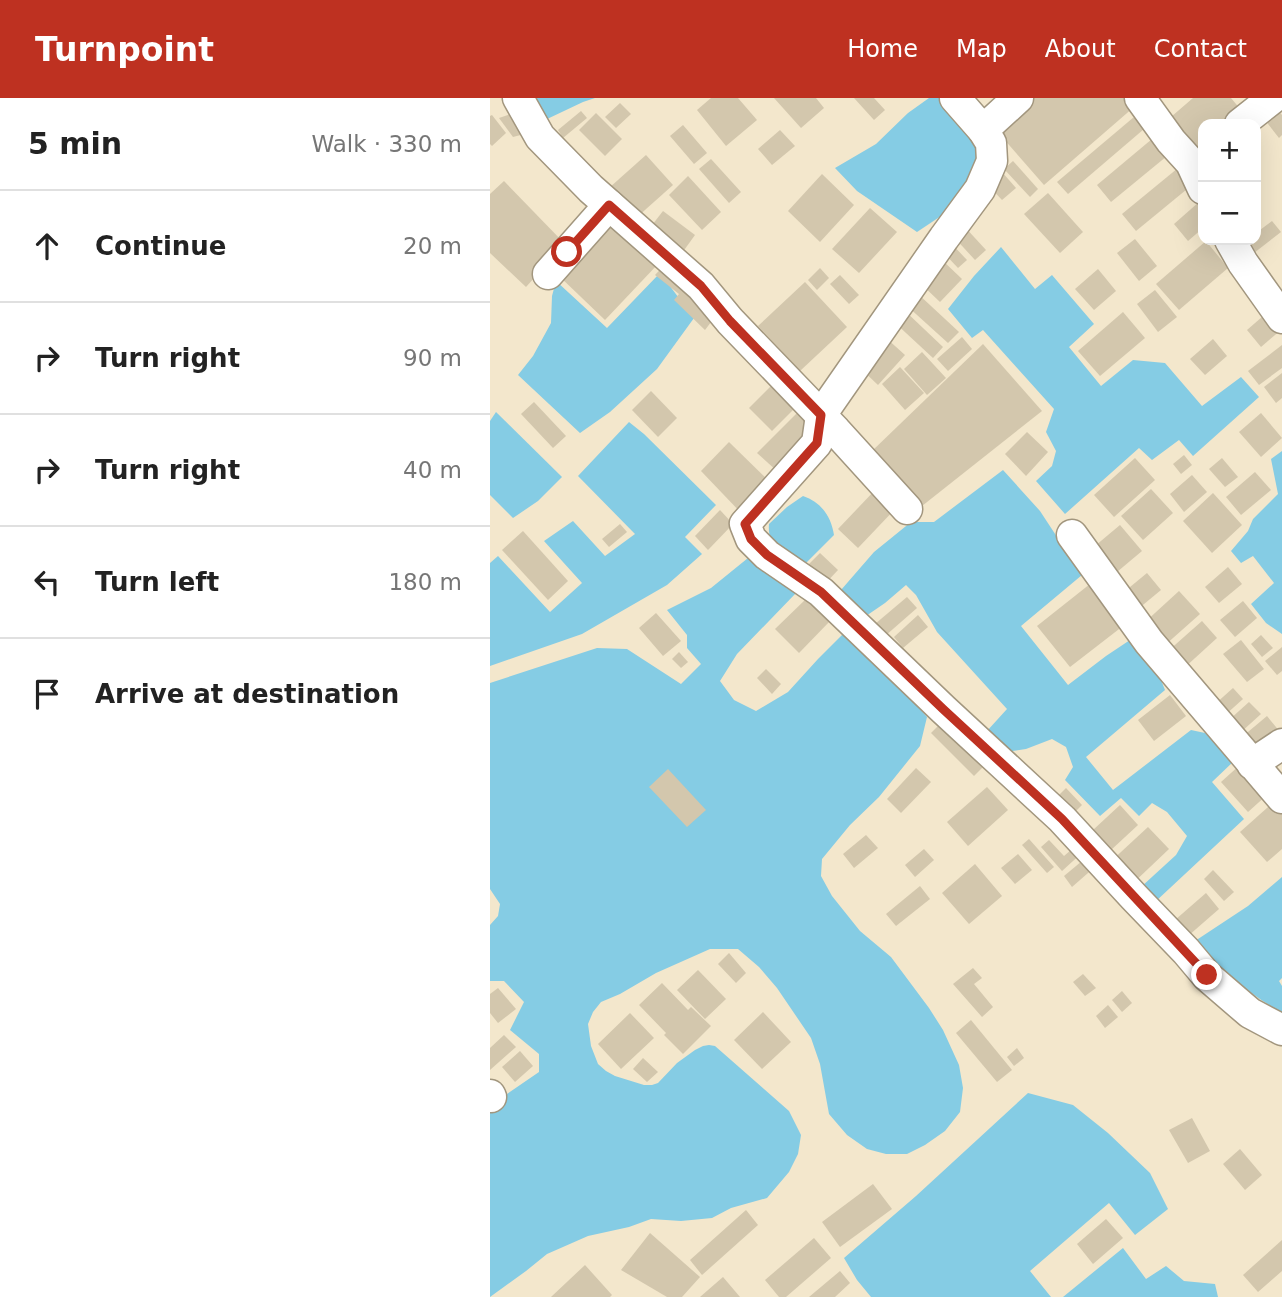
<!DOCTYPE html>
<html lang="en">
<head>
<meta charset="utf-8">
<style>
	body { margin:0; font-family:"DejaVu Sans",sans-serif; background:#f2f2f2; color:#222 }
	.controls { position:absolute; right:21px; top:21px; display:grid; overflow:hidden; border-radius:14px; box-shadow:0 7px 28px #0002 }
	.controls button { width:63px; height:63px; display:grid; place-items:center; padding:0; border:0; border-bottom:2px solid #e0e0e0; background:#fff; color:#222; font:35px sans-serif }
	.stop { position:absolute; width:21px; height:21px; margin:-16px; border:5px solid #be3121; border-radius:50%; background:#fff }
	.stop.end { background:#be3121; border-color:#fff; box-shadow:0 2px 7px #0008 }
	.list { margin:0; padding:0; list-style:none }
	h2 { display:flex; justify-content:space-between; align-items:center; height:91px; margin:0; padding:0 28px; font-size:30px }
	h2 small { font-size:23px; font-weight:400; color:#767676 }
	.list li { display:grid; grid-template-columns:46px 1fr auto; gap:21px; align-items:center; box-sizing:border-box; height:112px; padding:0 28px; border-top:2px solid #e0e0e0 }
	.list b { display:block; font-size:26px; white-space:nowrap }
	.list em { font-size:23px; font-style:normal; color:#767676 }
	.icon { flex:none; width:38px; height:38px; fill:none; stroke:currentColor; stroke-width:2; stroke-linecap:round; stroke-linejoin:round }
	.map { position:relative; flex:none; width:792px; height:1199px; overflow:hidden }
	header { display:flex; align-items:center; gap:42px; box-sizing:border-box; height:98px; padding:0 35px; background:#be3121; color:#fff }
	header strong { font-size:33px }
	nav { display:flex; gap:38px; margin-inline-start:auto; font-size:24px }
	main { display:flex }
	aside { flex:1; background:#fff }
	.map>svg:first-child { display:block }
	.water { fill:#85cce4 }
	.building { fill:#d3c7ad }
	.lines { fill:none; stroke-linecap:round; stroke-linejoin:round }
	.minor-casing { stroke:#a2967e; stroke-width:33 }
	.minor { stroke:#fff; stroke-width:30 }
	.route { stroke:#be3121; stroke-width:9 }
</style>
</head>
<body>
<header>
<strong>Turnpoint</strong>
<nav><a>Home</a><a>Map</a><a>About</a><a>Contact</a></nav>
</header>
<main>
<aside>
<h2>5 min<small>Walk · 330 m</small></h2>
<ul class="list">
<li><svg class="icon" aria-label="ahead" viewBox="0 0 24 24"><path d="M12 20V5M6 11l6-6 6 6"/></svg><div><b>Continue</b></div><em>20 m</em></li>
<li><svg class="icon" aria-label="right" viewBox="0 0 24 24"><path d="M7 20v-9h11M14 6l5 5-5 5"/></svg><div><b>Turn right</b></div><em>90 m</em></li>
<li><svg class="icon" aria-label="right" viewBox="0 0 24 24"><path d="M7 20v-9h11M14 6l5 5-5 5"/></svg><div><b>Turn right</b></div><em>40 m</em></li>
<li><svg class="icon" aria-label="left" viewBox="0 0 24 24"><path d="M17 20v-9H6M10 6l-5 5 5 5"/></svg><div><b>Turn left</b></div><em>180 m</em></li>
<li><svg class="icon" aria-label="arrive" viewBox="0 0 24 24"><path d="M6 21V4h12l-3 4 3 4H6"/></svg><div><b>Arrive at destination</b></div></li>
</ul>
</aside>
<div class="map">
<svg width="792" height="1199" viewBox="0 0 792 1199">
	<rect width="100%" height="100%" fill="#f3e7cc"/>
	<!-- water -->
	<g class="water">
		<path d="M42,0H105L93,4L55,22Z"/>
		<path d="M439,0H452L495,54L491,76L457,114L427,134L367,93L345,70L386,46L418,15Z"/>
		<path d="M511,149L545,191L562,177L604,226L579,249L611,288L643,262L675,265L712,308L751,279L769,299L703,358L689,342L662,362L649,350L575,416L546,383L562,368L566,353L556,334L564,311L493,232L482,240L458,211L484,178Z"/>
		<path d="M170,175L204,220L167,271L120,314L90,335L28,277L43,258L61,225L62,198L66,183L117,230Z"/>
		<path d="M6,314L72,379L48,403L23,420L0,397V323Z"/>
		<path d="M139,324L154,336L226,407L195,439L212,456L177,487L92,536L0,568V465L8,458L60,514L92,485L54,443L83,423L115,458L145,436L88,378Z"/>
		<path d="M792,353V536L776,525L761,506L784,485L763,458L751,465L741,453L758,433L763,421L788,396L781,361Z"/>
		<path d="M513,372L550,413L592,477L531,528L578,587L616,558L643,540L665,567L675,592L596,659L623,692L701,632L715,635L744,663L722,684L754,721L665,804L651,789L686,757L697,738L677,714L662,705L649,718L631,700L610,718L575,682L583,669L576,649L562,641L536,651L515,654L497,633L517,611L447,534L426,497L416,487L395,505L376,518L351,492L384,454L421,424H444Z"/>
		<path d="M313,398C331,404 341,418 344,437L316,465L306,467C291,455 277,447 279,426L297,409Z"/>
		<path d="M258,460L306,495L247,556L230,583L244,602L266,613L298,594L328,561L353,536L406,583L437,619L430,648L389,699L360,727L332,761L331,778L342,798L370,833L401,859L439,910L453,932L469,967L473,990L470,1014L455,1033L435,1047L417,1056H396L377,1051L357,1037L339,1016L330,966L321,940L287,890L269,869L248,851H220L166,875L130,896L111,904L103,914L98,926L101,948L108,966L116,973L125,978L154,987H162L168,985L187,965L205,952L213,948L219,947L225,948L299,1013L311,1037L308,1056L299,1074L277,1100L241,1110L222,1120L191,1123L161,1121L139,1129L98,1138L57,1156L36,1173L0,1199V1012L14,998L49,974V956L20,932L34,904L14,883H0V827L8,818L10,806L0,791V585L107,550L137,551L191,586L211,566L197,550V537L177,512L221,490Z"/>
		<path d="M792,779V880L789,883L792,888V914C759,898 731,869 705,843L758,808Z"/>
		<path d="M538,995L583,1007L618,1035L660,1075L678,1111L645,1137L619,1105L540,1173L561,1199H381L367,1182L354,1160L426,1098Z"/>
		<path d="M633,1150L656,1181L676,1168L694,1183L725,1186L728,1199H573Z"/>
	</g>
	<!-- building -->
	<g class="building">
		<path d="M221,0H248L267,22L236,48L207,12Z"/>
		<path d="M284,0H326L334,10L311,30Z"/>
		<path d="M364,0H384L395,12L384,22Z"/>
		<path d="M543,0H637L644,9L554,87L506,32Z"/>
		<path d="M703,0H741L756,18L746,26H713V54L705,61L674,25Z"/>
		<path d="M130,5L141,16L126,30L115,19Z"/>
		<path d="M784,7L792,17V37L789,40L771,17Z"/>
		<path d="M91,13L97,20L73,40L68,32Z"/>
		<path d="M27,14L42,34L23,39L9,20Z"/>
		<path d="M106,15L132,41L115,58L89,32Z"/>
		<path d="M2,17L16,35L2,48L0,46V18Z"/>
		<path d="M644,19L654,31L578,96L567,84Z"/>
		<path d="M193,27L217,55L204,66L180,38Z"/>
		<path d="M290,32L305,48L282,67L268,51Z"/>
		<path d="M662,41L677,58L621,104L607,87Z"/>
		<path d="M156,57L183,87L146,120L119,90Z"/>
		<path d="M221,61L251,94L239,105L209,71Z"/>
		<path d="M523,63L548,91L540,99L514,71Z"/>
		<path d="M688,70L702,87L646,133L632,116Z"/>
		<path d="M512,74L526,90L512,102L498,87Z"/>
		<path d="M332,76L364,107L330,144L298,113Z"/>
		<path d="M198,78L231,114L212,132L179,97Z"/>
		<path d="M14,83L75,146L36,189L0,155V96Z"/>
		<path d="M558,95L593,134L570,155L534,116Z"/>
		<path d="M709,104L713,109V130L698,143L684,126Z"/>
		<path d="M380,110L407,134L369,175L342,151Z"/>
		<path d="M173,113L205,137L192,155L159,131Z"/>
		<path d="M121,121L168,166L115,222L68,177Z"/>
		<path d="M782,123L791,134L764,155L755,143L766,142V135Z"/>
		<path d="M473,127L496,152L485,162L462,137Z"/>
		<path d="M645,141L667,168L649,183L627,155Z"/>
		<path d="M459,143L477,162L468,170L450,151Z"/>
		<path d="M716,143L738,170L689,212L666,186Z"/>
		<path d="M184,157L237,203L215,232L184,202L189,196L165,177Z"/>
		<path d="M451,161L472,181L450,204L429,184Z"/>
		<path d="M330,170L339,180L327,192L318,182Z"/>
		<path d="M608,171L626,193L604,212L585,191Z"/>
		<path d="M350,177L369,197L359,206L340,186Z"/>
		<path d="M315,184L357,229L310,273L268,228Z"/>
		<path d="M665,192L687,219L668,234L647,206Z"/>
		<path d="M427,195L469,234L458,245L416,207Z"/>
		<path d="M413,211L453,249L443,260L402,222Z"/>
		<path d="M780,212L792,231L771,249L757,232Z"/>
		<path d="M633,214L655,240L610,278L588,253Z"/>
		<path d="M395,239L415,257L388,287L369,269Z"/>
		<path d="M472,239L482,251L458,273L447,261Z"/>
		<path d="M723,241L737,258L715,277L700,261Z"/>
		<path d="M493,246L552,313L432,408L381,354Z"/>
		<path d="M792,247V270L769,287L758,273Z"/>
		<path d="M432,254L456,280L437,297L414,271Z"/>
		<path d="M410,269L434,295L415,312L392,286Z"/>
		<path d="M792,275V300L786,305L774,289Z"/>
		<path d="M285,284L308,307L282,333L259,310Z"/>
		<path d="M161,293L187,320L168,339L142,312Z"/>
		<path d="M324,298L348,318L298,383L267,355Z"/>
		<path d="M44,304L76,338L63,350L31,316Z"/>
		<path d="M771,315L792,340L771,359L749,334Z"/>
		<path d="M537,334L558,354L536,378L515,356Z"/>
		<path d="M239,344L283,387L254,418L211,373Z"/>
		<path d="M694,357L702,367L691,376L683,366Z"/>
		<path d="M645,360L665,382L624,419L604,397Z"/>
		<path d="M732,360L748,379L735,389L719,371Z"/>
		<path d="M765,374L781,392L751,417L736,399Z"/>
		<path d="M702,377L717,394L694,414L680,396Z"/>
		<path d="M387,390L407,409L368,450L348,431Z"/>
		<path d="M661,391L683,415L653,442L631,418Z"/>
		<path d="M723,395L752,427L722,455L693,423Z"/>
		<path d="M230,412L243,426L218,452L205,438Z"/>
		<path d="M130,426L137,434L119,449L112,441Z"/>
		<path d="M630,427L652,453L621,479L599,453Z"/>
		<path d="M33,433L78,483L58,502L12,452Z"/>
		<path d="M330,455L348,472L334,487L316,469Z"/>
		<path d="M738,469L752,486L729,505L715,489Z"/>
		<path d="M657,475L671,492L648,511L634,494Z"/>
		<path d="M600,486L633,528L580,569L547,528Z"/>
		<path d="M689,493L710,516L674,548L654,525Z"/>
		<path d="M318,499L341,522L309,555L285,531Z"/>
		<path d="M417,499L427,510L395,538L385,526Z"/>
		<path d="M753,503L767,520L745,539L730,522Z"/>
		<path d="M166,515L191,543L173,558L149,530Z"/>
		<path d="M428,517L438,529L413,550L404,539Z"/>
		<path d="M712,523L727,540L693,571L677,554Z"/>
		<path d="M771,537L783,550L772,559L761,546Z"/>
		<path d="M751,542L774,571L757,584L733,556Z"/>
		<path d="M792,549V573L787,577L775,563Z"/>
		<path d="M189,554L198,564L191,570L182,561Z"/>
		<path d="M276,571L291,586L282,596L267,580Z"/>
		<path d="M743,590L753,601L734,618L724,607Z"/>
		<path d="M680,597L696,618L664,643L648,622Z"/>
		<path d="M759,604L771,616L750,635L739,622Z"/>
		<path d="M777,618L790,634L766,655L752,639Z"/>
		<path d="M456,620L499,663L484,678L441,635Z"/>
		<path d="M751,666L778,696L758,714L731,684Z"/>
		<path d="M426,670L441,684L411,715L397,701Z"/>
		<path d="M178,671L216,712L197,729L159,689Z"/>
		<path d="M497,689L518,712L478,748L457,724Z"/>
		<path d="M576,690L592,707L585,714L569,697Z"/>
		<path d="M786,702L792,708V751L777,764L750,734Z"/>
		<path d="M630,707L648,727L621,752L603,732Z"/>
		<path d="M658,729L679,751L639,789L618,766Z"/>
		<path d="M376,737L388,750L364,770L353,756Z"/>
		<path d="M539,741L564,769L557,775L532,747Z"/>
		<path d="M559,742L574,758L588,746L594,753L572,773L551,749Z"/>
		<path d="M434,751L444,762L425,779L415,767Z"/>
		<path d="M528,756L542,772L525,786L511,770Z"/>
		<path d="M598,758L606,768L582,789L574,778Z"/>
		<path d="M485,766L512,798L479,826L452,795Z"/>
		<path d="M723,772L744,794L734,803L714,781Z"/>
		<path d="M430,788L440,801L406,828L396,816Z"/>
		<path d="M716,795L729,811L698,838L685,822Z"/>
		<path d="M239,855L256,875L246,885L228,866Z"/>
		<path d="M483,870L492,880L484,886L503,909L492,919L463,886Z"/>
		<path d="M208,872L236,901L215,921L187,892Z"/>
		<path d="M593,876L606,890L595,898L583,884Z"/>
		<path d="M172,885L198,912L201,909L221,928L193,956L174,937L176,935L149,907Z"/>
		<path d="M8,890L26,911L8,925L0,915V896Z"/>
		<path d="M632,893L642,905L632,914L622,902Z"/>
		<path d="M618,907L628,919L615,930L606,918Z"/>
		<path d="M273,914L301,944L272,971L244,942Z"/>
		<path d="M140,915L164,940L131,971L108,946Z"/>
		<path d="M481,922L522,972L507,984L466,935Z"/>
		<path d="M14,937L26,949L0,972V950Z"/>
		<path d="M527,950L534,960L524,968L517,959Z"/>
		<path d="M30,953L43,968L25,984L12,969Z"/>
		<path d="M153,960L168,974L157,984L143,971Z"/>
		<path d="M702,1020L720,1053L698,1065L679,1032Z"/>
		<path d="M750,1051L772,1077L755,1092L733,1066Z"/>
		<path d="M383,1086L402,1111L350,1149L332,1124Z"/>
		<path d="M256,1112L268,1127L212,1177L200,1162Z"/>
		<path d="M616,1121L633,1140L603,1166L587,1146Z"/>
		<path d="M160,1135L210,1179L192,1199H177L131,1172Z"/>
		<path d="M324,1140L341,1160L296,1199H289L275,1182Z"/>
		<path d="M792,1142V1173L768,1194L753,1177Z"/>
		<path d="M95,1167L122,1197L120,1199H61Z"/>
		<path d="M350,1173L360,1185L345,1199H319Z"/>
		<path d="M233,1179L250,1199H210Z"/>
	</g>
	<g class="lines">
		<!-- minor casing -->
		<g class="minor-casing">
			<g id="minor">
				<path d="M28,0L50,39L101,91L211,188L240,223L346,333L417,411"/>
				<path d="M465,0L493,32L501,45L502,63L490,91L454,140L331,317L327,345L255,426L261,441L277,457L331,494L453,611L572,721L644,799L696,853L717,878L760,915L792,932"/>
				<path d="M650,0L681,43L701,65L713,91"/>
				<path d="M750,26L783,0"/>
				<path d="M493,32L528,0"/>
				<path d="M740,142L753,165L792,220"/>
				<path d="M58,176L119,107"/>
				<path d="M582,437L659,544L792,700"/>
				<path d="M762,666L792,646"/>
				<path d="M0,997L1,999"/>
			</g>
		</g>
		<!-- minor -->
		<use href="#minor" class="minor"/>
	</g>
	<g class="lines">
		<!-- route -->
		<path class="route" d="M77,154L119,107L211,188L240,223L331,317L327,345L255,426L261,441L277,457L331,494L453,611L572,721L717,877"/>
	</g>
</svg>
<div class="controls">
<button>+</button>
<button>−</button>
</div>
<div class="stop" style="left:77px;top:154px"></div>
<div class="stop end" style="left:717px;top:877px"></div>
</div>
</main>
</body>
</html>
